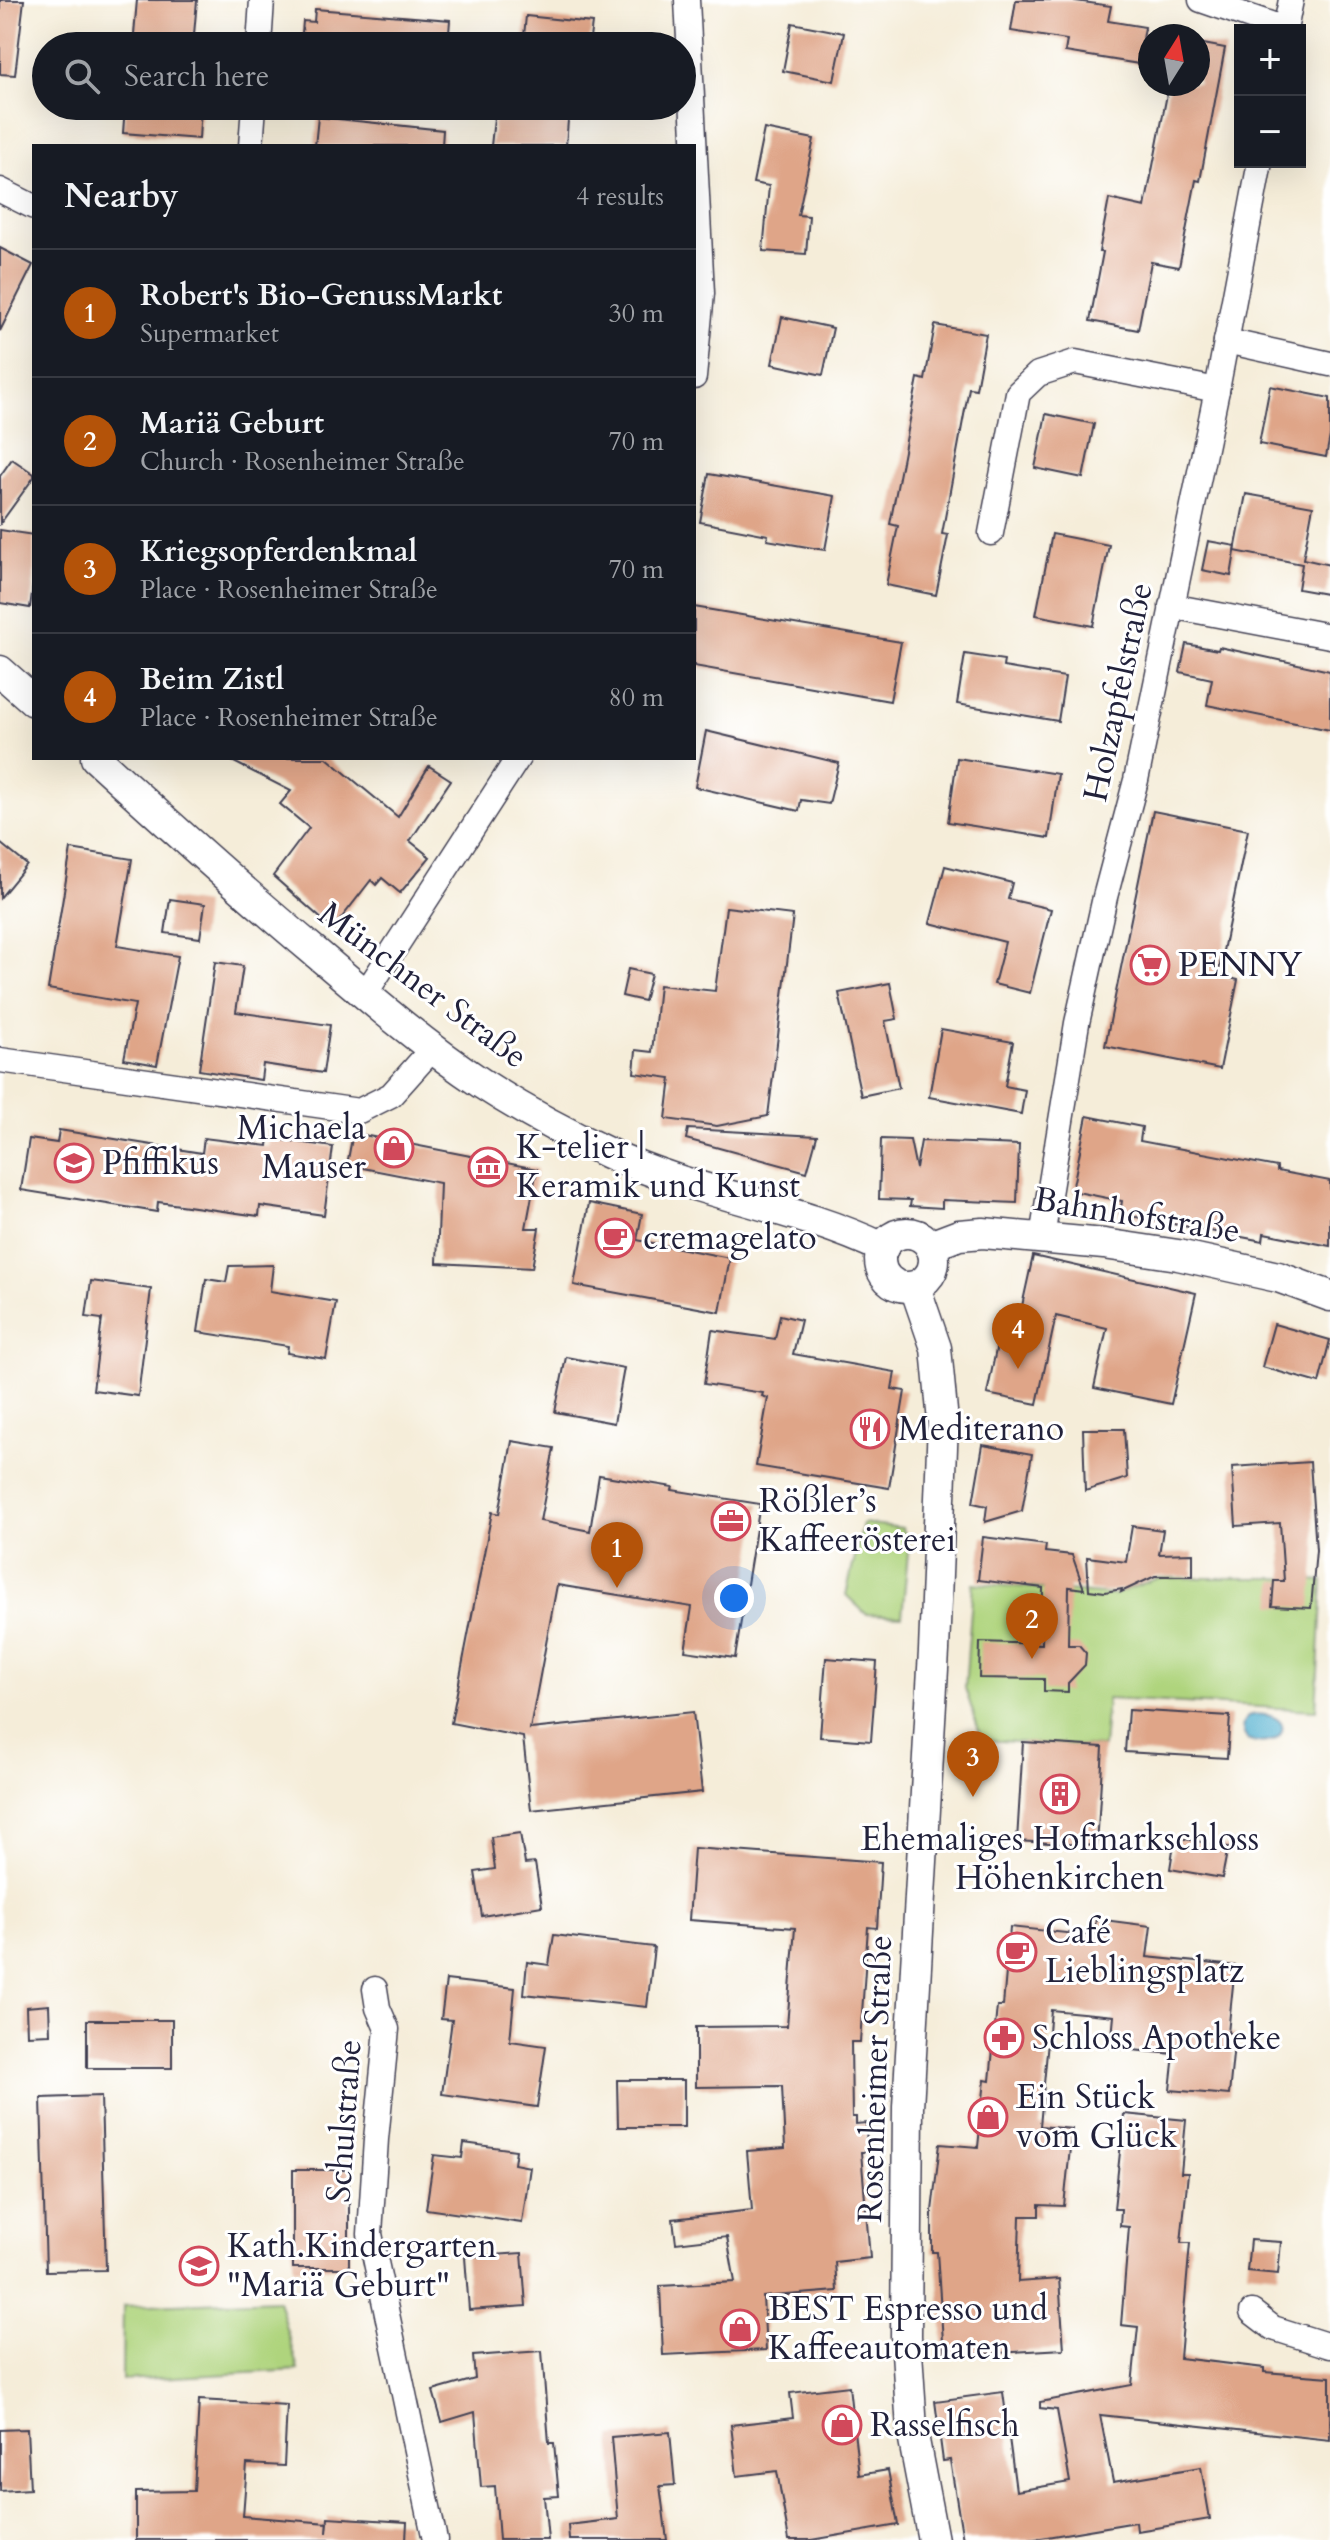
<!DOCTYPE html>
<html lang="en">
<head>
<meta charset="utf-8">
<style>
	body { margin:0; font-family:Cardo,serif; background:#242831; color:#f1f3f6 }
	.controls { position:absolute; right:24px; top:24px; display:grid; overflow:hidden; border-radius:0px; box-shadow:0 8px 32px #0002 }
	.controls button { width:72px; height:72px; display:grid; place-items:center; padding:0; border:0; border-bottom:2px solid #363941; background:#171b24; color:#f1f3f6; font:40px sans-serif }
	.compass { position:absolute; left:1138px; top:24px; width:72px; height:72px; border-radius:50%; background:#171b24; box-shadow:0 8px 32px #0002; rotate:11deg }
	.you { position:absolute; left:734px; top:1598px; width:28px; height:28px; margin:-20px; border:6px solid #fff; border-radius:50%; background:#1a73e8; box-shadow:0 0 0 12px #1a73e833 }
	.badge { display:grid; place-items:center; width:52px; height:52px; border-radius:50%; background:#b45309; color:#fff; font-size:26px; font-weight:700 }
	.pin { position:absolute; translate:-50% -66px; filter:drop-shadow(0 2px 4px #0008) }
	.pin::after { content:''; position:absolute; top:42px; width:28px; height:24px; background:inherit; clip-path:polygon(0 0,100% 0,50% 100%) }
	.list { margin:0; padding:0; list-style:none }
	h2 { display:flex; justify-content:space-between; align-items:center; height:104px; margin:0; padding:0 32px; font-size:34px }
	h2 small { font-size:26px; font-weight:400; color:#9ea1a6 }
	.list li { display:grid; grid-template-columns:52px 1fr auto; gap:24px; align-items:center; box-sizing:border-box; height:128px; padding:0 32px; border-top:2px solid #363941 }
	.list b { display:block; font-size:30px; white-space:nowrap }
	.list p { margin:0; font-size:26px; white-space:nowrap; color:#9ea1a6 }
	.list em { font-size:26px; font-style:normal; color:#9ea1a6 }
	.icon { flex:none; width:44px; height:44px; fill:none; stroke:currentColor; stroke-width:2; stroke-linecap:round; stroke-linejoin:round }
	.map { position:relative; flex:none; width:1330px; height:2540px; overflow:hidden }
	.search { position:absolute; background:#171b24; box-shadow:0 8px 32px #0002; left:32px; top:32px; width:664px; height:88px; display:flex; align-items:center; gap:20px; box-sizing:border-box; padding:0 28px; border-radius:44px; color:#9ea1a6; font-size:30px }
	.panel { position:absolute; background:#171b24; box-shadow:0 8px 32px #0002; left:32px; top:144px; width:664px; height:616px; border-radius:0px }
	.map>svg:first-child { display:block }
	.green { fill:#afd47d; stroke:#687b5c; stroke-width:2 }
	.water { fill:#50afcf; stroke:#396885; stroke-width:2 }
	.building { fill:#dfa588 }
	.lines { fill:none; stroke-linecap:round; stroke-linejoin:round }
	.minor-casing { stroke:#424053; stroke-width:27 }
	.tertiary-casing { stroke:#424053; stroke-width:33 }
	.minor { stroke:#fff; stroke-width:24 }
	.tertiary { stroke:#fff; stroke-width:30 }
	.labels { text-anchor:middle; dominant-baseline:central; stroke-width:6; stroke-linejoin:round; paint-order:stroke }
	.street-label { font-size:34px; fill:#22223b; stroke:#fff }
	.poi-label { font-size:34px; fill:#22223b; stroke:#fff; text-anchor:start }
</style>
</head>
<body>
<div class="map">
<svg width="1330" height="2540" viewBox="0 0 1330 2540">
	<rect width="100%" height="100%" fill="#fff"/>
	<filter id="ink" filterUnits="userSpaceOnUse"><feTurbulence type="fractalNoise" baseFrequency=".0125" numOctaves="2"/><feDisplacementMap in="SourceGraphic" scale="16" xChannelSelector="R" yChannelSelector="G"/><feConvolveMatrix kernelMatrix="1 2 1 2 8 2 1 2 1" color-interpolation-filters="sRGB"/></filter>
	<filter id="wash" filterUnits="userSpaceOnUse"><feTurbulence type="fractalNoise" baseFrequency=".006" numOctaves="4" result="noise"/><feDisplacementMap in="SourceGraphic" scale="32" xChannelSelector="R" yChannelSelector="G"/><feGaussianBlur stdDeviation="1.8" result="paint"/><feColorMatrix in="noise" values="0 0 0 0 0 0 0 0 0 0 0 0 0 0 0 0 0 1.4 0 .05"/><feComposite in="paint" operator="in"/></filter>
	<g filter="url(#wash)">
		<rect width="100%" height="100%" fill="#f5edd9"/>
		<!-- green -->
		<g class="green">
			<path d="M863,1523L902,1528L909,1542L902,1616L866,1614L846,1595Z"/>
			<path d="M1158,1578H1274L1323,1581L1316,1710L1107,1699L1103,1747L982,1740L965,1688L973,1583L1113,1595Z"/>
			<path d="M278,2300L298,2370L122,2380L123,2306Z"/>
		</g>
		<!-- water -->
		<path class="water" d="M1250,1715C1302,1710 1284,1755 1247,1739C1240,1729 1241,1722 1250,1715Z"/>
		<g id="blocks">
			<!-- building -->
			<g class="building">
				<path d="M0,0H24L15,75L0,74Z"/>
				<path d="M137,0H197L193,46H133Z"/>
				<path d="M1016,0H1069L1111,6L1108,21L1145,27L1139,64L1065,52L1067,40L1011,31Z"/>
				<path d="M315,9L450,20L448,46H301L303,21L314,22Z"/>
				<path d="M526,16L592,23L589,46H523Z"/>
				<path d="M792,23L844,33L834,81L783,71Z"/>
				<path d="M1198,43L1225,48L1200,181L1196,180L1179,267L1151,262L1138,330L1090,321L1103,252H1099L1109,199L1145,207L1169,84H1198Z"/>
				<path d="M125,106H201L199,139L123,133Z"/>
				<path d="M495,109L533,113L532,117L568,120L566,146H491Z"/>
				<path d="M318,117L443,130L442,146H315Z"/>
				<path d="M764,129L814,139L798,215L809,216L806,254L763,251L769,186L753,183Z"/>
				<path d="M0,248L33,265L0,331Z"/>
				<path d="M782,317L833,328L823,375L772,364Z"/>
				<path d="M935,325L986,334L976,389L969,388L942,534L948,535L936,595L886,585L898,526L890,524L918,378L925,380Z"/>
				<path d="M1270,386L1330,398V436L1326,457L1259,444Z"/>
				<path d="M1046,414L1094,424L1083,478L1035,468Z"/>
				<path d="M12,459L34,474V477L0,524V476Z"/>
				<path d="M709,474L835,496L825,550L767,540L768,535L700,522Z"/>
				<path d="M1246,494L1313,506L1303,559L1330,565L1326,594L1298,589L1302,564L1235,551Z"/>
				<path d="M0,530L34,535V578L30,608L0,603Z"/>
				<path d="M1052,534L1109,545L1093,626L1036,615Z"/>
				<path d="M1208,541L1236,546L1231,576L1202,570Z"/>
				<path d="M694,607L901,642L890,701L694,666Z"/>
				<path d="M1186,644L1218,650L1219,647L1330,671V730L1207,705L1212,679L1180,672Z"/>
				<path d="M965,654L1004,660L1003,667L1065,677L1058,721L957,704Z"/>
				<path d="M706,731L839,763L829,804L801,800L799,811L695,787Z"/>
				<path d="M226,758H327L398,817L429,766L451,780L410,841L430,857L400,893L382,878L376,885L371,880L333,929L273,876L309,828L280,804L291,791Z"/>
				<path d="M957,758L1058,774L1049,838L948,822Z"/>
				<path d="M1153,811L1248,830L1218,975L1238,980L1220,1069L1105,1046Z"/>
				<path d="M0,843L27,865L0,898Z"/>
				<path d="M71,849L132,859L117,946L178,956L157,1065L124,1059L135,1004L48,989Z"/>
				<path d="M945,866L1012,883L1008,899L1051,909L1030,993L994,984L1005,942L930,923Z"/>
				<path d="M170,899L205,904L200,938L165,933Z"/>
				<path d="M726,907L793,915L768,1116L717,1126L666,1119L671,1078L634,1073L636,1050L652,1052L659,985L715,991Z"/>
				<path d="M215,962L243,966L236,1012L330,1025L323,1073L263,1064L261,1080L199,1070Z"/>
				<path d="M628,969L651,974L644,1001L622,996Z"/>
				<path d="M890,983L897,1019L885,1021L899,1088L861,1096L839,993Z"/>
				<path d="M941,1029L1013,1042L1005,1086L1025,1090L1021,1114L929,1097Z"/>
				<path d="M1087,1116L1142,1127L1140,1141L1277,1167V1171L1330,1181V1246L1264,1233L1263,1241L1120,1214L1122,1201L1072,1191Z"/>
				<path d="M688,1129L817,1136L807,1172L686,1139Z"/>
				<path d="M59,1130L202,1153L204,1138L268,1146L269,1138L333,1147L324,1215L260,1206L259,1216L158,1202L157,1212L21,1190L29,1139L57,1143Z"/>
				<path d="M353,1133L537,1169L526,1228H539L532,1268L437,1263L440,1183L347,1165Z"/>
				<path d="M881,1139L910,1140L916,1169L921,1141L1019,1145L1017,1203L942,1200V1208L910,1206L911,1200L879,1199Z"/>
				<path d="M589,1203L642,1214L637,1240L730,1258L720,1312L574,1285Z"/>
				<path d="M1033,1256L1196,1293L1171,1404L1094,1388L1107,1328L1056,1316L1037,1404L987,1394L999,1335L1015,1338Z"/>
				<path d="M273,1265L270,1291L336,1302L326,1359L287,1353L288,1346L198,1332L206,1279L226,1282L229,1266Z"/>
				<path d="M91,1281L151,1289L138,1396L93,1390L102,1319L86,1317Z"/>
				<path d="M780,1315L801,1320L793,1354L895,1372L892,1389L905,1391L889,1488L756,1466L768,1398L762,1396L763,1393L704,1384L712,1330L775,1339Z"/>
				<path d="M1274,1324L1330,1340L1319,1383L1262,1367Z"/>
				<path d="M566,1357L624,1368L614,1423L555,1412Z"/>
				<path d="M1083,1429H1124L1127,1478L1085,1491Z"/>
				<path d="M512,1441L554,1448L540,1521L590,1531L599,1475L673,1487L672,1490L760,1504L735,1658L685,1651L692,1607L557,1585L530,1729L693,1712L702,1792L531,1810L523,1737L451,1723L492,1512L499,1514Z"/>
				<path d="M983,1445L1032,1454L1022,1511L985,1522L987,1506L973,1503Z"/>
				<path d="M1310,1462L1316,1550L1311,1608L1272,1606L1274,1581H1284L1280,1523L1236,1526L1232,1467Z"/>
				<path d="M1132,1526L1163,1530L1159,1554L1193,1553V1576H1155L1121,1592L1122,1589L1105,1592L1089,1590L1087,1557L1126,1562Z"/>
				<path d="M983,1537L1046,1545L1045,1552L1072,1555L1084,1589L1069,1587L1068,1645H1079L1086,1653L1085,1665L1068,1683V1692L1044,1691V1679L979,1678L980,1642L1042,1644L1043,1588L978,1580Z"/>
				<path d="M826,1658L877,1662L871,1741L820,1737Z"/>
				<path d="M1128,1710L1230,1716L1227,1758L1125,1752Z"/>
				<path d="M1023,1742L1103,1747L1097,1846L1017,1841Z"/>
				<path d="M520,1833L525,1864L535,1863L542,1906L482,1916L475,1872L495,1869L491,1837Z"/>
				<path d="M1175,1837L1228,1847L1222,1878L1170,1869Z"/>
				<path d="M694,1848L881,1862L877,1928L868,1927L860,2042H851L852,2117H856V2124L866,2123L867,2152H861L870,2258L835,2262L837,2291L763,2297L766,2350L663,2355L660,2286L735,2282L727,2237L676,2243L673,2219L752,2210L747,2151L785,2148L782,2086L696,2087V2027L787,2026L795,1928L689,1920Z"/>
				<path d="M1096,1919L1151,1926L1147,1957L1235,1966L1228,2033L1235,2034L1229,2095L1170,2090L1174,2054L1111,2048L1114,2016L1051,2010L1040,2126L1072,2129L1064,2206L1039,2205V2216H1020L1018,2282L1059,2279L1064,2349L944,2356L937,2252H932V2211L940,2144L978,2147L985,2080L990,2081L997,2006H1003L1010,1927L1094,1936Z"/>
				<path d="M554,1935L654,1947L647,2007L524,1994L527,1962L549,1965Z"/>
				<path d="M446,1980L515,1988L510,2041L546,2046L537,2107L442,2094L452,2020L441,2019Z"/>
				<path d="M49,2005L50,2034L27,2035L26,2007Z"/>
				<rect x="87" y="2020" width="85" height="48"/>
				<path d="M617,2080H684V2127H618Z"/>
				<path d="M101,2096L106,2270L46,2271L41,2098Z"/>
				<path d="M1124,2114L1186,2120L1181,2173H1188L1181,2243H1190L1180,2358L1264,2368V2372L1330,2377V2440L1100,2415L1113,2482L1201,2467L1210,2519L1137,2531L1136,2522L1029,2540H963L950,2460L943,2461L935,2401L1003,2392L1016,2491L1070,2482L1057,2410L1040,2408V2402L1132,2385L1138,2327L1121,2325L1129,2227L1120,2226L1121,2209H1114Z"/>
				<path d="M464,2143L516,2150L514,2164L530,2167L522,2223L426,2209L434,2155L462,2158Z"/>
				<rect x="293" y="2170" width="56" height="98"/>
				<path d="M1250,2240L1281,2242L1278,2274L1247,2271Z"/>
				<path d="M522,2253L526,2306L469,2310L465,2257Z"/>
				<path d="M542,2351L549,2443H554L559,2496L544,2497L548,2540H499L495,2486L481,2487L475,2412L442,2422L433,2391L475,2379L473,2356Z"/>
				<path d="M849,2386L859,2475L888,2470L898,2525L812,2540H789L777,2471L737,2476L731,2425L793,2418L790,2393Z"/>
				<path d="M199,2400L287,2405L284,2466L247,2464L243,2516L328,2523L327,2533L328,2517L407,2522L406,2540H136V2492L194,2491Z"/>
				<path d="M27,2429L30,2489L0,2491V2430Z"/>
				<path d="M670,2432L675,2485L660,2486L667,2540H569L568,2525L618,2519L611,2437Z"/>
			</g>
		</g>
	</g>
	<g filter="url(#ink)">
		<use href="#blocks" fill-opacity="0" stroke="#424053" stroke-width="2"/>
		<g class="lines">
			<!-- minor casing -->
			<g class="minor-casing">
				<g id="minor">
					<path d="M687,0L702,293L694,377"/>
					<path d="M1201,0L1285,29"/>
					<path d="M1285,30L1291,0"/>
					<path d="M259,46L262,0"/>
					<path d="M251,146L254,106"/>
					<path d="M0,190L34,207"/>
					<path d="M1226,341L1330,364"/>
					<path d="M991,533L1018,393L1038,374L1075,362L1217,390"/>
					<path d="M1171,606L1330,636"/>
					<path d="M365,994L518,758"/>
					<path d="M0,1060L359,1111L391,1095L433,1048"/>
					<path d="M1042,1237L1077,1023L1105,897L1136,780L1217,390L1260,162"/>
					<path d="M375,1989L378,2008L387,2029L376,2139L370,2234L435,2540"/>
					<path d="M1252,2312L1273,2328L1330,2346"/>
				</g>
			</g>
			<!-- tertiary casing -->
			<g class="tertiary-casing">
				<g id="tertiary">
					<path d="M0,671L34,701"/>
					<path d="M96,758C168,824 240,889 314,951C368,997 422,1044 481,1083C521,1109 565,1133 608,1153C696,1194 795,1206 883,1248"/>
					<circle cx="907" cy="1260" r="27"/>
					<path d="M930,1246L959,1235L983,1233L1104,1244L1178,1255L1278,1277L1330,1296"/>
					<path d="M915,1287L936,1348L943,1422L934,1651L908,2107L906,2336L912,2430L933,2540"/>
				</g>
			</g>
			<!-- minor -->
			<use href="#minor" class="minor"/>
			<!-- tertiary -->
			<use href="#tertiary" class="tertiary"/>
		</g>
	</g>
	<!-- icons -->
	<defs>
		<g id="supermarket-ring" transform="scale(2)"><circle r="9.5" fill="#fff" stroke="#d1495b" stroke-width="1.5"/><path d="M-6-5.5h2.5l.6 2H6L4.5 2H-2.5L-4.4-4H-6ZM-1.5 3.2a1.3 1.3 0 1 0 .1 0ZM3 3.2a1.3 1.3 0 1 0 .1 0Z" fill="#d1495b"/></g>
		<g id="shop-ring" transform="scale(2)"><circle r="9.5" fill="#fff" stroke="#d1495b" stroke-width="1.5"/><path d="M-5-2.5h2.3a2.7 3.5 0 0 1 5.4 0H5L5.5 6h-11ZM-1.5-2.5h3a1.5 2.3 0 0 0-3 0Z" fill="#d1495b"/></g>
		<g id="school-ring" transform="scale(2)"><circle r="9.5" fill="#fff" stroke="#d1495b" stroke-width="1.5"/><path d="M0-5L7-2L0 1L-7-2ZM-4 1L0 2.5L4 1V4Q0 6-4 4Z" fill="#d1495b"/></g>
		<g id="museum-ring" transform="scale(2)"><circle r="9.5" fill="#fff" stroke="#d1495b" stroke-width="1.5"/><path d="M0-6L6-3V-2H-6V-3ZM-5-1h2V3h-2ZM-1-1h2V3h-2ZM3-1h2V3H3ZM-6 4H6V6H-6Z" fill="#d1495b"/></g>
		<g id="cafe-ring" transform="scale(2)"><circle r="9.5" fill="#fff" stroke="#d1495b" stroke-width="1.5"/><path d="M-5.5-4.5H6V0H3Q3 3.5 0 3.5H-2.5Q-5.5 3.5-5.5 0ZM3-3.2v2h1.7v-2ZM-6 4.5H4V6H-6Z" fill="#d1495b"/></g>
		<g id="restaurant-ring" transform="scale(2)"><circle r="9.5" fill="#fff" stroke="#d1495b" stroke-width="1.5"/><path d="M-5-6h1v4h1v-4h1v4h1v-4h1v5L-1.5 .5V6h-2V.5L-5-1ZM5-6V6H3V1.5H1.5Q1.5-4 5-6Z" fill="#d1495b"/></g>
		<g id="office-ring" transform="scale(2)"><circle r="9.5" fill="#fff" stroke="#d1495b" stroke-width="1.5"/><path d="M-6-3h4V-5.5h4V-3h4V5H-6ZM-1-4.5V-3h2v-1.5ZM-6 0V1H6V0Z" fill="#d1495b"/></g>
		<g id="building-ring" transform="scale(2)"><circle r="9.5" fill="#fff" stroke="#d1495b" stroke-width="1.5"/><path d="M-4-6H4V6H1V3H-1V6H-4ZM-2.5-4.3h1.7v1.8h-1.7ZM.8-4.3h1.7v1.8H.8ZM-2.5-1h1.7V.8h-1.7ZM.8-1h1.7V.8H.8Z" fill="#d1495b"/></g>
		<g id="pharmacy-ring" transform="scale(2)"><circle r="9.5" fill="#fff" stroke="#d1495b" stroke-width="1.5"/><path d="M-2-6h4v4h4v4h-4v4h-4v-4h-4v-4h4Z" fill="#d1495b"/></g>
	</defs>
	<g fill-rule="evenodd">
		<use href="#supermarket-ring" x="1150" y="965"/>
		<use href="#shop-ring" x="394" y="1148"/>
		<use href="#school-ring" x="74" y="1163"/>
		<use href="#museum-ring" x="488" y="1167"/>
		<use href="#cafe-ring" x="615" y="1238"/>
		<use href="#restaurant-ring" x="870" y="1429"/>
		<use href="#office-ring" x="731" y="1521"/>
		<use href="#building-ring" x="1060" y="1794"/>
		<use href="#cafe-ring" x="1017" y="1952"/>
		<use href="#pharmacy-ring" x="1004" y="2038"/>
		<use href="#shop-ring" x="988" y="2117"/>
		<use href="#school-ring" x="199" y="2266"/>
		<use href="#shop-ring" x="740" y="2329"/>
		<use href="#shop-ring" x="842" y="2425"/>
	</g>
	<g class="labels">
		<!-- street labels -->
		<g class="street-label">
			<text transform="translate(1118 692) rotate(-78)">Holzapfelstraße</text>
			<text transform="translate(423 985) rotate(37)">Münchner Straße</text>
			<text transform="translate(1137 1215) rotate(9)">Bahnhofstraße</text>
			<text transform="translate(875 2079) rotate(-88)">Rosenheimer Straße</text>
			<text transform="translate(344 2121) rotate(-86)">Schulstraße</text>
		</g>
		<!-- poi labels -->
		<g class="poi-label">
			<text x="1178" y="965">PENNY</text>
			<text x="366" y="1128" text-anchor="end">Michaela<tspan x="366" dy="39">Mauser</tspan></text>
			<text x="516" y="1147">K-telier |<tspan x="516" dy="39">Keramik und Kunst</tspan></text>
			<text x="102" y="1163">Pfiffikus</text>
			<text x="643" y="1238">cremagelato</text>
			<text x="898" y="1429">Mediterano</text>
			<text x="759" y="1501">Rößler’s<tspan x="759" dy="39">Kaffeerösterei</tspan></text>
			<text x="1060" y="1839" text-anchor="middle">Ehemaliges Hofmarkschloss<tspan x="1060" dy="39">Höhenkirchen</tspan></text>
			<text x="1045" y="1932">Café<tspan x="1045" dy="39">Lieblingsplatz</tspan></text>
			<text x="1032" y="2038">Schloss Apotheke</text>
			<text x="1016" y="2097">Ein Stück<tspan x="1016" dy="39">vom Glück</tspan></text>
			<text x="227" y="2246">Kath.Kindergarten<tspan x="227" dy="39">"Mariä Geburt"</tspan></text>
			<text x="768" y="2309">BEST Espresso und<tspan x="768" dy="39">Kaffeeautomaten</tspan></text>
			<text x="870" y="2425">Rasselfisch</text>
		</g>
	</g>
</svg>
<div class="controls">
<button>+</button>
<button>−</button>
</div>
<svg class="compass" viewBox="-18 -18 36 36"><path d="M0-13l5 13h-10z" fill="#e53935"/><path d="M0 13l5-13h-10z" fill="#9ea1a6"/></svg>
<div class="you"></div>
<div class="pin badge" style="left:617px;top:1588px">1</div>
<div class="pin badge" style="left:1032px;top:1659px">2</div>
<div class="pin badge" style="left:973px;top:1797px">3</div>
<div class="pin badge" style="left:1018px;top:1369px">4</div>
<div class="search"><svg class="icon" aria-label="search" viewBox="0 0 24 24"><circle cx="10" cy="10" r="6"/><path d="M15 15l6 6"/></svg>Search here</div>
<section class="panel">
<h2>Nearby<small>4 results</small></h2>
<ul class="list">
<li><span class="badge">1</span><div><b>Robert's Bio-GenussMarkt</b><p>Supermarket</p></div><em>30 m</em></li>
<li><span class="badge">2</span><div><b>Mariä Geburt</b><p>Church · Rosenheimer Straße</p></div><em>70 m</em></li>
<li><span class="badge">3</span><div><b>Kriegsopferdenkmal</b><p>Place · Rosenheimer Straße</p></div><em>70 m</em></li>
<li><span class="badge">4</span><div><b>Beim Zistl</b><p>Place · Rosenheimer Straße</p></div><em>80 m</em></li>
</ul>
</section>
</div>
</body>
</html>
